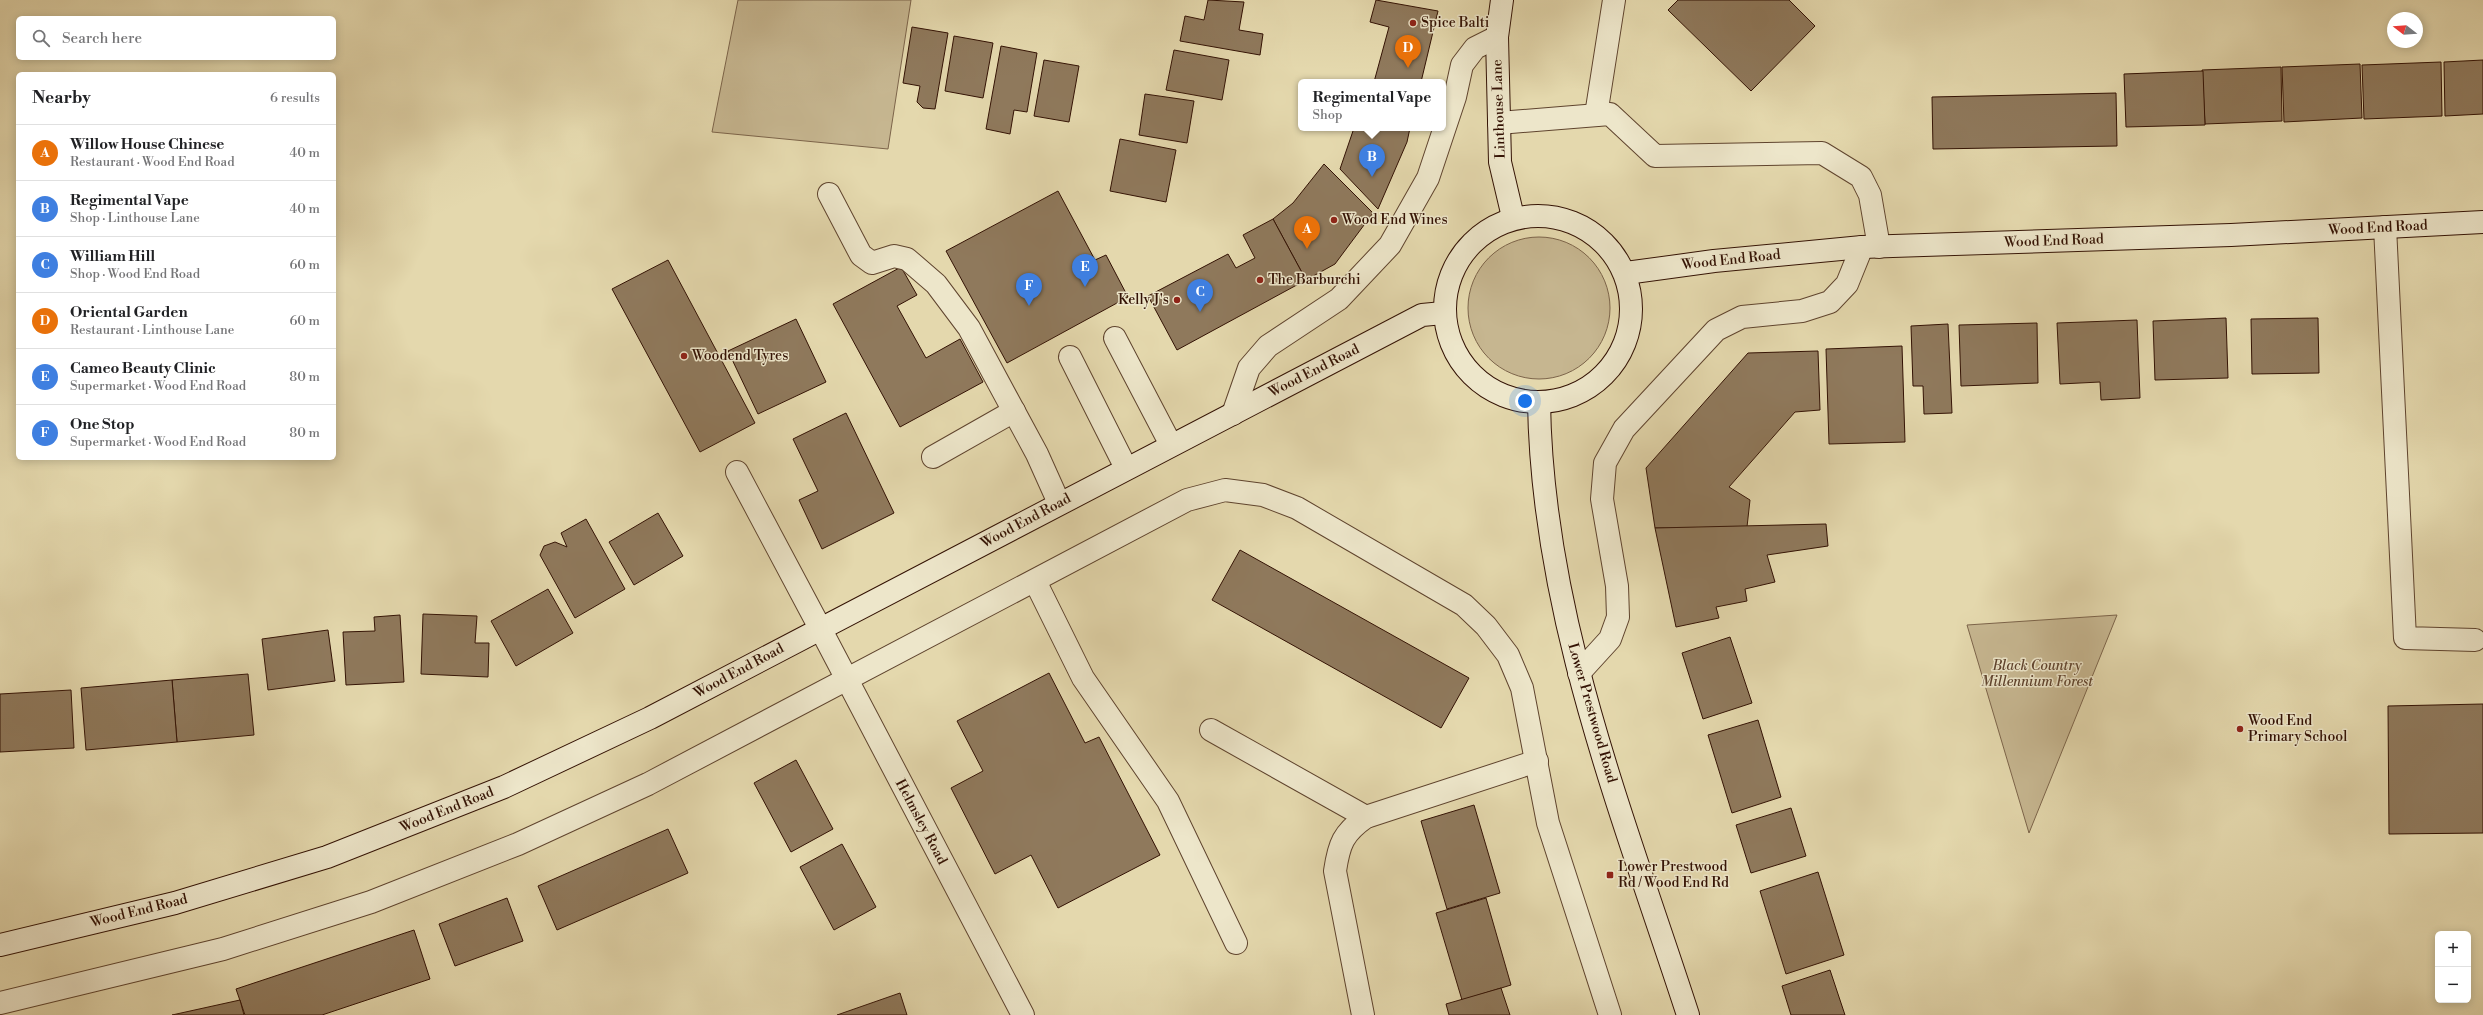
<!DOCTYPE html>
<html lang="en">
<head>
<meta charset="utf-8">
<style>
	body { margin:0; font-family:"Libre Bodoni",serif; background:#f6f6f6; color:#202124 }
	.controls { position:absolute; right:12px; bottom:12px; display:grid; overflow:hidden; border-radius:6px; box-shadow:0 2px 10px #0003 }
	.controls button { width:36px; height:36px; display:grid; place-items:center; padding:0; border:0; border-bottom:1px solid #e0e0e0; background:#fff; color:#202124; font:20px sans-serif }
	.compass { position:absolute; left:2387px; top:12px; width:36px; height:36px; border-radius:50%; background:#fff; box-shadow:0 2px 10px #0003; rotate:287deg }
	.you { position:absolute; left:1525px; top:401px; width:14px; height:14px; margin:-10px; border:3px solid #fff; border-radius:50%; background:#1a73e8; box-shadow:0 0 0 6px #1a73e833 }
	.badge { display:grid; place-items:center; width:26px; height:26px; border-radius:50%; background:#b45309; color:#fff; font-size:13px; font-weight:700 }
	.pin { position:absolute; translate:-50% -33px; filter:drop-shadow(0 1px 2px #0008) }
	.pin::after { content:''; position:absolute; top:21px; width:14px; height:12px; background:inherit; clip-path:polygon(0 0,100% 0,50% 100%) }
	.popup { position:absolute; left:1298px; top:79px; width:148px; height:52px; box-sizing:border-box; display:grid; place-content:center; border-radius:6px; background:#fff; filter:drop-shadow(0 1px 3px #0005); font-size:13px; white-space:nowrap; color:#757577 }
	.popup b { font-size:15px; color:#202124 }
	.popup::after { content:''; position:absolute; left:50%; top:100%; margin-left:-8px; border:8px solid transparent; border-top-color:#fff }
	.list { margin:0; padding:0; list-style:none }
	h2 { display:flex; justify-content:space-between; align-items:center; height:52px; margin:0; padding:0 16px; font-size:17px }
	h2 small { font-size:13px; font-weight:400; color:#757577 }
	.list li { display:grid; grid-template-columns:26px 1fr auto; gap:12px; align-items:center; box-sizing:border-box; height:56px; padding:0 16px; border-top:1px solid #e0e0e0 }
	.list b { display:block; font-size:15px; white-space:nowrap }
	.list p { margin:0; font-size:13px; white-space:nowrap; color:#757577 }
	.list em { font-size:13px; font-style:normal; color:#757577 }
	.icon { flex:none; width:22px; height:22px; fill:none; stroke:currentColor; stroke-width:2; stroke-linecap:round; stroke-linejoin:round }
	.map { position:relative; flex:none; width:2483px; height:1015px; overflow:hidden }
	.search { position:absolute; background:#fff; box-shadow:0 2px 10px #0003; left:16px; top:16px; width:320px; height:44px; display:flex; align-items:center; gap:10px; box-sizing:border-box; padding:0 14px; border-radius:6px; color:#757577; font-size:15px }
	.panel { position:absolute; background:#fff; box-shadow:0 2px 10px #0003; left:16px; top:72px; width:320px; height:388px; border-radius:6px }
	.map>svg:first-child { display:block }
	.green { fill:#c6b690; stroke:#7c644a }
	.building { fill:#8f795c; stroke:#331204 }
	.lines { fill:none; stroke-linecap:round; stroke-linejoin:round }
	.lane-casing { stroke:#5f442e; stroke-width:24 }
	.street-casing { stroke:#5f442e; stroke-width:24 }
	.secondary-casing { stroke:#331204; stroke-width:24 }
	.lane { stroke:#ede6ca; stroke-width:22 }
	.street { stroke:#ede6ca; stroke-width:22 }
	.secondary { stroke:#ede6ca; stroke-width:22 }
	.poi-dot { fill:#8f2418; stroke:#ede6ca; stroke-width:1.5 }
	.labels { text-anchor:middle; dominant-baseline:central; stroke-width:3; stroke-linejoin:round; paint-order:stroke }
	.poi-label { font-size:14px; fill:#331204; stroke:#ede6ca; text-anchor:start }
	.street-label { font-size:14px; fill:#331204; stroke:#ede6ca }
	.park-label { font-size:14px; font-style:italic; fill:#5f432e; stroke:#ede6ca }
</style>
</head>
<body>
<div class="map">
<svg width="2483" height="1015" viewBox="0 0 2483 1015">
	<rect width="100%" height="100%" fill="#e4d8ad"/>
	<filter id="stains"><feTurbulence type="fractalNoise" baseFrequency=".005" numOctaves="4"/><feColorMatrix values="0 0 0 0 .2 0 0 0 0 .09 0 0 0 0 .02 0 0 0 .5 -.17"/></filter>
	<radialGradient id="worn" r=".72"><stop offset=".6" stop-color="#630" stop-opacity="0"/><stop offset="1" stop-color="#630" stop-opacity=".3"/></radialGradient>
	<!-- green -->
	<g class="green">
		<path d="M738,0H911L888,149L712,132Z"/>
		<circle cx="1539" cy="308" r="71"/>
		<path d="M2117,615L2029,833L1967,625Z"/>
	</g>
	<!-- building -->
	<g class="building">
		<path d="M1208,0L1244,2L1239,30L1263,34L1260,55L1180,41L1185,16L1204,20Z"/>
		<path d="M1376,0L1438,11L1421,82H1374L1389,27L1370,22Z"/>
		<path d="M1678,0H1789L1815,26L1751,91L1668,10Z"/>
		<path d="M912,27L948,33L935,109L923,108L917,102L920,86L903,83Z"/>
		<path d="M954,36L993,43L983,98L945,91Z"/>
		<path d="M1001,46L1037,53L1027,112L1014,110L1010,134L986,129Z"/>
		<path d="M1174,50L1229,60L1222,100L1166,90Z"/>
		<path d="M1044,60L1079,66L1069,122L1034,116Z"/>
		<path d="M2483,60V114L2445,116L2444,62Z"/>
		<path d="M2441,62L2442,116L2364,119L2362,65Z"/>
		<path d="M2360,64L2362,118L2284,122L2282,67Z"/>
		<path d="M2281,67L2282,121L2205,124L2202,70Z"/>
		<path d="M2203,71L2205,125L2126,127L2124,74Z"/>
		<path d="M2116,93L2117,146L1933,149L1932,97Z"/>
		<path d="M1145,94L1194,101L1187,143L1139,135Z"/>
		<path d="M1354,128H1410L1407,142L1378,209L1340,169Z"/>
		<path d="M1120,139L1176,150L1166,202L1110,191Z"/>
		<path d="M1324,164L1373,213L1335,264L1306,280L1273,219L1293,203Z"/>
		<path d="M1058,191L1095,260L1106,255L1128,297L1007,363L946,251Z"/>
		<path d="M1273,219L1306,280L1177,350L1148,296L1228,254L1236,268L1255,258L1243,235Z"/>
		<path d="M668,260L755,423L700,452L612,289Z"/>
		<path d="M901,267L917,295L897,306L926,358L960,339L983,382L900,427L833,304Z"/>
		<path d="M2226,318L2228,378L2155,380L2153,321Z"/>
		<path d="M2318,318L2319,373L2252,374L2251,319Z"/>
		<path d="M796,319L826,382L758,414L728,351Z"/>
		<path d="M2137,320L2140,398L2101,400L2100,382L2060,384L2057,323Z"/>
		<path d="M2037,323L2038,383L1961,386L1959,325Z"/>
		<path d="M1948,324L1952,413L1924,414L1923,386H1913L1911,326Z"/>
		<path d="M1902,346L1905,442L1829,444L1826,349Z"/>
		<path d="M1818,351L1820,410L1795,412L1729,487L1750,500L1747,527L1655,528L1646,468L1748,353Z"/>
		<path d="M846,413L894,513L822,549L799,500L818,491L793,439Z"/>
		<path d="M658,513L683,556L634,585L609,542Z"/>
		<path d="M586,519L625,589L575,618L540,555L544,546L555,542L567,547L561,533Z"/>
		<path d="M1826,524L1828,546L1767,555L1775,582L1745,589L1747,601L1716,607L1719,618L1676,627L1655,528Z"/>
		<path d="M1240,550L1469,678L1441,728L1212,600Z"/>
		<path d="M548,589L573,633L516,666L491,621Z"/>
		<path d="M423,614L477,616L475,643H489L488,677L421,674Z"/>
		<path d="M400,615L404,682L346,685L343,632L375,631L374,617Z"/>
		<path d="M328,630L335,681L268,690L262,639Z"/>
		<path d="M1730,637L1752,703L1703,719L1682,653Z"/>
		<path d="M1049,673L1085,743L1099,737L1160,855L1058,908L1031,855L995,874L951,788L983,771L957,721Z"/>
		<path d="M248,674L254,735L177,742L172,680Z"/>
		<path d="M172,680L177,742L86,750L81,688Z"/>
		<path d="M71,690L74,748L0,752V694Z"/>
		<path d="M2483,704V833L2389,834L2388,706Z"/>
		<path d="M1758,720L1781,797L1732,813L1708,735Z"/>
		<path d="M796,760L833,829L791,852L754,783Z"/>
		<path d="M1474,805L1500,893L1447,909L1421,821Z"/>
		<path d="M1791,808L1806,856L1751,873L1736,825Z"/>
		<path d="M668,829L688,873L557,930L538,886Z"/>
		<path d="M842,844L876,907L834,930L800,867Z"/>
		<path d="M1818,872L1844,955L1786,974L1760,891Z"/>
		<path d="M507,898L523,941L455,966L439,924Z"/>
		<path d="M1486,898L1511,985L1462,1000L1436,913Z"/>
		<path d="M414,930L430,979L322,1015H245L236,989Z"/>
		<path d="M1830,970L1845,1015H1791L1782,986Z"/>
		<path d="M1501,988L1510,1015H1449L1446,1004Z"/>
		<path d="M900,993L907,1015H837Z"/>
		<path d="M240,1000L244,1015H172Z"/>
	</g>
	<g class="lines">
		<!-- lane casing -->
		<g class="lane-casing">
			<g id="lane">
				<path d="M1596,115L1614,0"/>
				<path d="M1499,123L1610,114L1655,156L1822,153L1861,177L1870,195L1879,247"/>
				<path d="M829,194L861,255L872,263L894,256L907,259L936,284L969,328L1037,454L1059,503"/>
				<path d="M2385,227L2405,638L2475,640"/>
				<path d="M1115,338L1171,445"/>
				<path d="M1070,357L1126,468"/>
				<path d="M1233,414L1249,368L1268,346L1339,299L1390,245L1428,178L1455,97L1462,65L1475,48L1497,37"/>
				<path d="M933,457L1014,411"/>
				<path d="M737,472L820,628"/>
				<path d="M1035,581L1083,678L1168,801L1236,943"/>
				<path d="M1579,673L1610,639L1618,617L1617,586L1602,499L1605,463L1624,429L1716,330L1742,317L1802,311L1830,302L1847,284L1862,247"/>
				<path d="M1211,730L1366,817"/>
				<path d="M1363,1015L1335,871C1339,844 1343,833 1366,817L1537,761"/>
			</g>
		</g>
		<!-- street casing -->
		<g class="street-casing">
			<g id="street">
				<path d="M820,628L1023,1015"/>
				<path d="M0,1003L223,949L371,902L518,844L648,784L1187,500L1225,490L1263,495L1297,508L1464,605L1486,626L1508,655L1522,688L1548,823L1610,1015"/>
			</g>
		</g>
		<!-- secondary casing -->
		<g class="secondary-casing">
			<g id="secondary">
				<path d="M1502,0L1497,37L1500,162L1513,217"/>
				<circle cx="1538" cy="309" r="93"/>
				<path d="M1626,273L1714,261L1862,247L2231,235L2483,222"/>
				<path d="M1539,402C1542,615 1623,815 1688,1015"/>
				<path d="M0,945L175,903L327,857L504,787L650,718L1422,315L1443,313"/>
			</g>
		</g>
		<!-- lane -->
		<use href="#lane" class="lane"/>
		<!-- street -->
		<use href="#street" class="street"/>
		<!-- secondary -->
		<use href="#secondary" class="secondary"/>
	</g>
	<!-- markers -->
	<g class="poi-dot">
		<circle cx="1413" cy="23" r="4"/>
		<circle cx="1334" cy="220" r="4"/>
		<circle cx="1260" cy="280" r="4"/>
		<circle cx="1177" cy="300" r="4"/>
		<circle cx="684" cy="356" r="4"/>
		<circle cx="2240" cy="729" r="4"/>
		<rect x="1606" y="871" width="8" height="8" rx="2"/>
	</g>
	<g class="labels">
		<!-- poi labels -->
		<g class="poi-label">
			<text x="1421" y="23">Spice Balti</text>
			<text x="1342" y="220">Wood End Wines</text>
			<text x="1268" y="280">The Barburchi</text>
			<text x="1169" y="300" text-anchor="end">Kelly J's</text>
			<text x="692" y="356">Woodend Tyres</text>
			<text x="2248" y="721">Wood End<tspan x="2248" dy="16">Primary School</tspan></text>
			<text x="1618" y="867">Lower Prestwood<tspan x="1618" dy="16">Rd / Wood End Rd</tspan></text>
		</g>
		<!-- street labels -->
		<g class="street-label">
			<text transform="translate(1499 109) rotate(-92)">Linthouse Lane</text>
			<text transform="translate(2378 228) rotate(-3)">Wood End Road</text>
			<text transform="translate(2054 241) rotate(-2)">Wood End Road</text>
			<text transform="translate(1731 260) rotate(-6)">Wood End Road</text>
			<text transform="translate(1314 371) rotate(-27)">Wood End Road</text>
			<text transform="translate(1026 521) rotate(-28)">Wood End Road</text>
			<text transform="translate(739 671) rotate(-28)">Wood End Road</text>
			<text transform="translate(1592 713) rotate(74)">Lower Prestwood Road</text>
			<text transform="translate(447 810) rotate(-22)">Wood End Road</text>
			<text transform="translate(921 822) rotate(62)">Helmsley Road</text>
			<text transform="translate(139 911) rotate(-14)">Wood End Road</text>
		</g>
		<!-- park labels -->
		<g class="park-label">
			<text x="2037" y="666">Black Country<tspan x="2037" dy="16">Millennium Forest</tspan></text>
		</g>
	</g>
	<rect width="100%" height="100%" filter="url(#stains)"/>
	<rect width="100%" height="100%" fill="url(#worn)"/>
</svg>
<div class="controls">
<button>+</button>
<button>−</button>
</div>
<svg class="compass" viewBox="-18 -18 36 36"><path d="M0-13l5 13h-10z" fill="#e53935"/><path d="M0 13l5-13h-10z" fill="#757577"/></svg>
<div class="you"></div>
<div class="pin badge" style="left:1307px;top:249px;background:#e8710a">A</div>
<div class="pin badge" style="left:1372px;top:177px;background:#3f7fe0">B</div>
<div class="popup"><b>Regimental Vape</b>Shop</div>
<div class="pin badge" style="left:1200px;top:312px;background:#3f7fe0">C</div>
<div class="pin badge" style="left:1408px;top:68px;background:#e8710a">D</div>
<div class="pin badge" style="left:1085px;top:287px;background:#3f7fe0">E</div>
<div class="pin badge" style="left:1029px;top:306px;background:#3f7fe0">F</div>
<div class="search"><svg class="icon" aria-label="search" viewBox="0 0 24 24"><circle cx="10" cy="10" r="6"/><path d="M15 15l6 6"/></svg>Search here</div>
<section class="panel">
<h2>Nearby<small>6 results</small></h2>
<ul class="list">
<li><span class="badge" style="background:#e8710a">A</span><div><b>Willow House Chinese</b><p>Restaurant · Wood End Road</p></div><em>40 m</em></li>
<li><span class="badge" style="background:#3f7fe0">B</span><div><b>Regimental Vape</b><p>Shop · Linthouse Lane</p></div><em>40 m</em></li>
<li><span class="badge" style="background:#3f7fe0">C</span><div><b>William Hill</b><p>Shop · Wood End Road</p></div><em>60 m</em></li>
<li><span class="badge" style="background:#e8710a">D</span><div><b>Oriental Garden</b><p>Restaurant · Linthouse Lane</p></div><em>60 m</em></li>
<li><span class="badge" style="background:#3f7fe0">E</span><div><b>Cameo Beauty Clinic</b><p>Supermarket · Wood End Road</p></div><em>80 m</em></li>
<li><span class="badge" style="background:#3f7fe0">F</span><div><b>One Stop</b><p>Supermarket · Wood End Road</p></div><em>80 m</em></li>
</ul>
</section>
</div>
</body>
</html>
